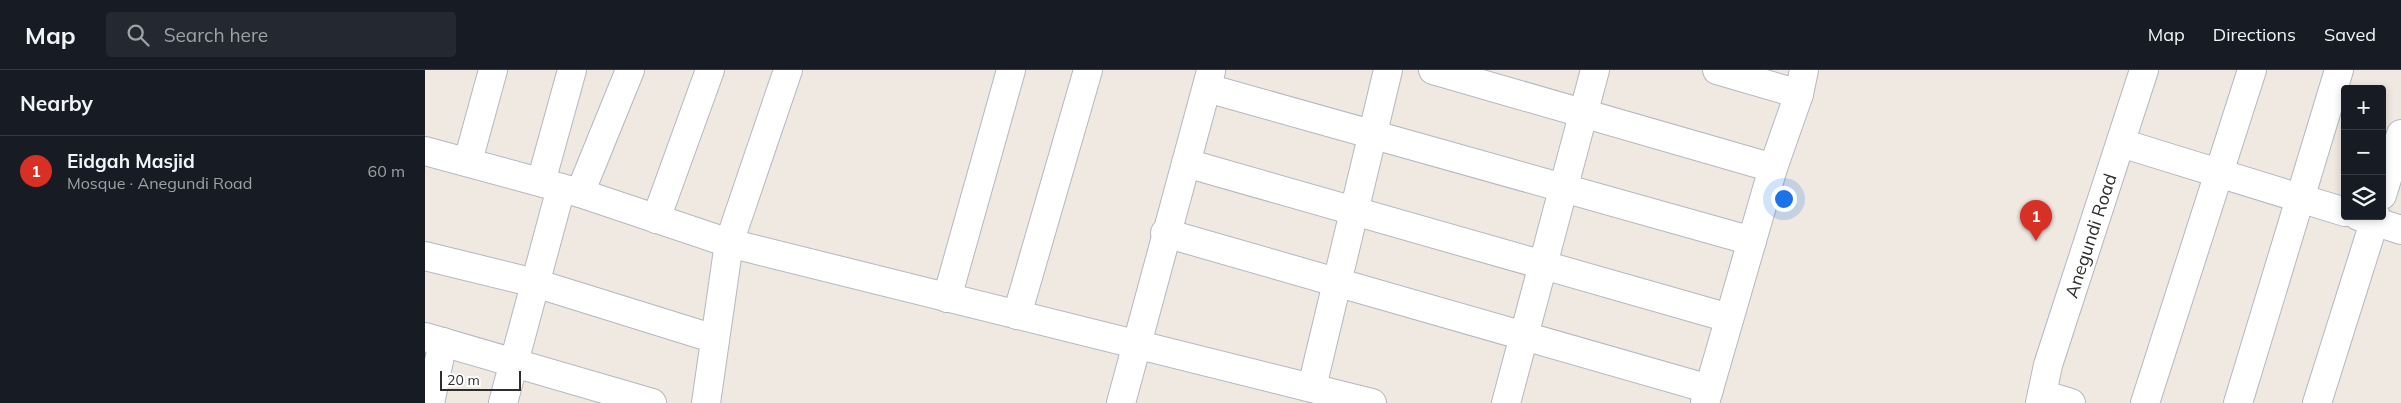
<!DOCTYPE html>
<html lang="en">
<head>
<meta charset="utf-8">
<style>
	body { margin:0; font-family:Mulish,sans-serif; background:#242831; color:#f1f3f6 }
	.controls { position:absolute; right:15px; top:15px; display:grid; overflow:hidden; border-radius:5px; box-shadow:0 2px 8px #0003 }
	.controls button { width:45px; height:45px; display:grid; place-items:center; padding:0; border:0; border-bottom:1px solid #363941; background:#171b24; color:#f1f3f6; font:25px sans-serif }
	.scale { position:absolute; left:15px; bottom:12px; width:81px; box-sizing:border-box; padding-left:5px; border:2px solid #2e2e2e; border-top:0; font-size:14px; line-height:18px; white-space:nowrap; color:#2e2e2e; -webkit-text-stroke:4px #fff; paint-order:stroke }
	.you { position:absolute; left:1358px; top:128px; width:18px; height:18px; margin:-12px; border:4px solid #fff; border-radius:50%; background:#1a73e8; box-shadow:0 0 0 8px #1a73e833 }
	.badge { display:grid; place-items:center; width:32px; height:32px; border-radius:50%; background:#d93025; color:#fff; font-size:16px; font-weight:700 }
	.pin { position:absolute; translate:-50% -41px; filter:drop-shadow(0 1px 2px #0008) }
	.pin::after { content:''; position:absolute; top:26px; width:18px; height:15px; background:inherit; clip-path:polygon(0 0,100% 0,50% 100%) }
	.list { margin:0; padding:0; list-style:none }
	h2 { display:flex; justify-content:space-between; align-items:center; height:65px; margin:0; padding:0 20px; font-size:21px }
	h2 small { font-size:16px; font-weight:400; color:#9ea1a6 }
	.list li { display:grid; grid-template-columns:32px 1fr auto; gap:15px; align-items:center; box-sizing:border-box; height:70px; padding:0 20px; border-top:1px solid #363941 }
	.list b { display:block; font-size:19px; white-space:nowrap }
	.list p { margin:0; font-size:16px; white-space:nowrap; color:#9ea1a6 }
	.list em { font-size:16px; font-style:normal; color:#9ea1a6 }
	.icon { flex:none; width:28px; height:28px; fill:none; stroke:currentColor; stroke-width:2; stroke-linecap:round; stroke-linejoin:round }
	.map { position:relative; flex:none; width:1976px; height:333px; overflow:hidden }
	header { display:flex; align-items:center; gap:30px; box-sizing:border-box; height:70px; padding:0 25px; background:#171b24; border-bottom:1px solid #363941 }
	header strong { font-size:24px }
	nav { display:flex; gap:28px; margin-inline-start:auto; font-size:18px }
	.search { width:350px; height:45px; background:#242831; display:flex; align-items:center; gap:12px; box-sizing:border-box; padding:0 18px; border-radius:5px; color:#9ea1a6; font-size:19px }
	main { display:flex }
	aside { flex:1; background:#171b24 }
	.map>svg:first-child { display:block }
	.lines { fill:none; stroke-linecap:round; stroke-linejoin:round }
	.minor-casing { stroke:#b4b7c1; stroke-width:30 }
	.minor { stroke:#fff; stroke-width:28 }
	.labels { text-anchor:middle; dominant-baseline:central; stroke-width:4; stroke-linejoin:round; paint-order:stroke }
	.street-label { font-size:18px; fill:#2e2e2e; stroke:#fff }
</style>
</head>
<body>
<header>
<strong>Map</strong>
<div class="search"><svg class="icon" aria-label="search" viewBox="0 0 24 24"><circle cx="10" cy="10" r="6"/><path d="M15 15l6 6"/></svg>Search here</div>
<nav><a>Map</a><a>Directions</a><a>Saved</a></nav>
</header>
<main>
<aside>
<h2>Nearby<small></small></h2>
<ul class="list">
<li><span class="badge">1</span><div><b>Eidgah Masjid</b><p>Mosque · Anegundi Road</p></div><em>60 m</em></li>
</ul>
</aside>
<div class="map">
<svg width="1976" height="333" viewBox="0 0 1976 333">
	<rect width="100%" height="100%" fill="#efe9e1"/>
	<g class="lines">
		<!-- minor casing -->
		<g class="minor-casing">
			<g id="minor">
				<path d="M1008,0L1348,98"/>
				<path d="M1292,0L1374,24"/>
				<path d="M782,18L1327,171"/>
				<path d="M1696,73L1920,142"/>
				<path d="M0,81L155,123L304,173L947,333"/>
				<path d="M43,91L68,0"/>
				<path d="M761,93L1304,248"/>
				<path d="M116,112L147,0"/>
				<path d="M155,123L205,0"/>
				<path d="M1957,125L1976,64"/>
				<path d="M1933,146L1976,160"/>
				<path d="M231,149L285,0"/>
				<path d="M740,163L1284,319"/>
				<path d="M0,186L110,213L290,269"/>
				<path d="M522,228L586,0"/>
				<path d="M592,245L663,0"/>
				<path d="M0,267L227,333"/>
				<path d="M887,317L963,0"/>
				<path d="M1617,324L1646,333"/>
				<path d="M5,333L18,272"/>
				<path d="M78,333L136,118"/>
				<path d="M281,333L304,173L363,0"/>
				<path d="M696,333L786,1"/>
				<path d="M1081,333L1170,0"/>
				<path d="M1280,333L1348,98L1374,24L1379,0"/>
				<path id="s1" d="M1615,333L1623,295L1719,0"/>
				<path d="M1720,333L1827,0"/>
				<path d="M1813,333L1914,0"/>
				<path d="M1892,333L1951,146"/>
			</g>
		</g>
		<!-- minor -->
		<use href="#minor" class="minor"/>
	</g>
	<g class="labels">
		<!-- street labels -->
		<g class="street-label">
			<text stroke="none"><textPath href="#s1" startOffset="175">Anegundi Road</textPath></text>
		</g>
	</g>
</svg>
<div class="controls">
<button>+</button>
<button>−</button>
<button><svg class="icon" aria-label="layers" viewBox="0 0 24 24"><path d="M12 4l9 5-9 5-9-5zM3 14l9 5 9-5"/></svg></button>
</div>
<div class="scale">20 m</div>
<div class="you"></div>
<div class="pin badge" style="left:1611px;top:171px">1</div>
</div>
</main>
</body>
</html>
